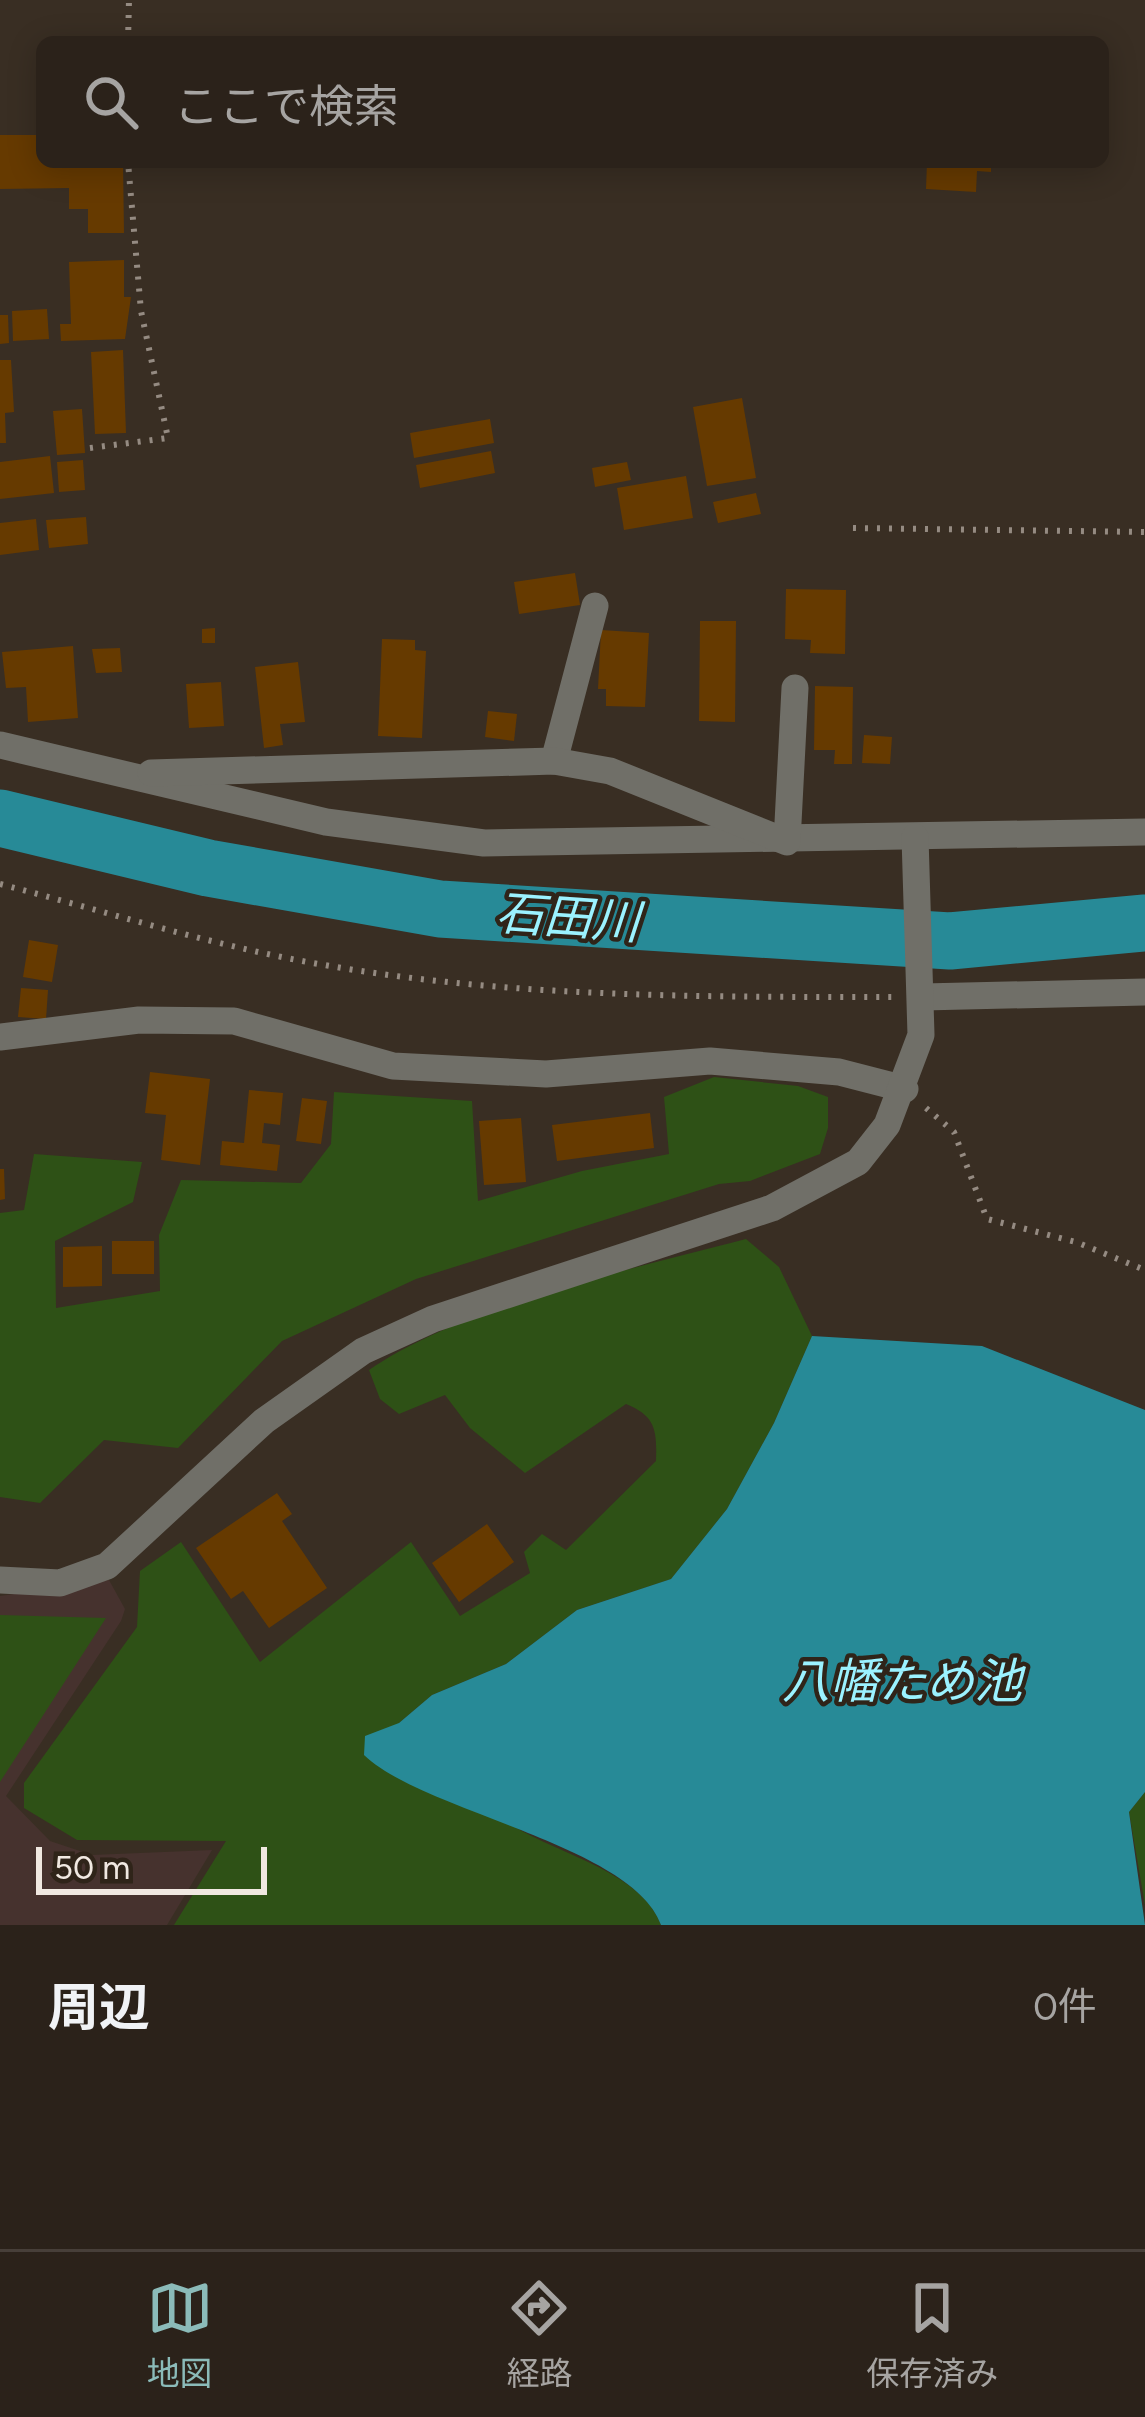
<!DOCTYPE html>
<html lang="ja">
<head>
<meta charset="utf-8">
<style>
	body { margin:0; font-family:Figtree,"Noto Sans JP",sans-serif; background:#332a23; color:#f1f3f6 }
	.scale { position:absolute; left:36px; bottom:30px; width:231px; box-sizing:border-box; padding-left:12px; border:6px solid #f0e8e1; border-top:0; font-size:33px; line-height:42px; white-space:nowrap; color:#f0e8e1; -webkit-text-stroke:9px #2f2419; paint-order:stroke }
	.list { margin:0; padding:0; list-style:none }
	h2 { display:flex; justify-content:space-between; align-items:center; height:156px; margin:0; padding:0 48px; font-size:51px }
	h2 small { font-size:39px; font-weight:400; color:#a6a4a2 }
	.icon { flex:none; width:66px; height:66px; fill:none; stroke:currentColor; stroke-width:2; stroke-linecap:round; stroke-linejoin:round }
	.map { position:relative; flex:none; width:1145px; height:1925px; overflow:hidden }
	.search { position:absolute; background:#2b221a; box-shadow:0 6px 30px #0003; left:36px; right:36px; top:36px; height:132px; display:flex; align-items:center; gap:30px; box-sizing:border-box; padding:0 42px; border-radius:18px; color:#a6a4a2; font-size:45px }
	.sheet { height:324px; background:#2b221a }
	nav { display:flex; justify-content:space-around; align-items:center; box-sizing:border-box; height:168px; border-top:3px solid #473f39; background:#2b221a; font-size:33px; color:#a6a4a2 }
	nav a { display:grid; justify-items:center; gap:6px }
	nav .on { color:#8bbbb9 }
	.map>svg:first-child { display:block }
	.education { fill:#46322e }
	.green { fill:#2e5116 }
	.water { fill:#278a97 }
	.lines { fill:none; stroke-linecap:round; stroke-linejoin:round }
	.river { stroke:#278a97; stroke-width:57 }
	.building { fill:#663a00 }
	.path { stroke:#958b82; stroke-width:6; stroke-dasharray:3 9; stroke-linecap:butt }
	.street { stroke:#706f68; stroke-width:27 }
	.labels { text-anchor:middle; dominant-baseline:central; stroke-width:9; stroke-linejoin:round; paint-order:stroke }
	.water-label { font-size:48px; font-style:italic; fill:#9bf2ff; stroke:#2f2419 }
</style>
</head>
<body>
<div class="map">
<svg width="1145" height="1925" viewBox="0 0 1145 1925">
	<rect width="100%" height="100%" fill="#392e23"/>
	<!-- education -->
	<path class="education" d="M109,1580L125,1609L121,1621L6,1796L50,1841L92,1855L212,1850L167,1925H0V1596Z"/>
	<!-- green -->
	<g class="green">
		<path d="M714,1077L798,1086L828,1097V1128L820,1154L750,1181L719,1184L416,1279L282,1341L178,1448L104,1440L40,1503L0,1497V1213L24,1210L34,1154L142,1162L133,1202L55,1241L56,1308L160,1291L159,1235L181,1180L301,1183L331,1144L334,1092L472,1101L478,1201L582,1171L669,1154L664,1097Z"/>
		<path d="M746,1239L779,1267L812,1336L774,1423L727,1509L671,1579L577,1610L506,1664L432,1695L399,1723C433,1755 466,1789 502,1818C545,1852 641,1868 661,1925H174L226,1841L77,1840L24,1808V1783L137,1627L140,1571L181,1542L260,1662L411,1542L460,1616L530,1573L524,1552L542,1534L566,1550L656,1461C657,1431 656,1416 626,1404L525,1473L470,1428L445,1395L399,1414L380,1399L369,1370C461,1306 635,1268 746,1239Z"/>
		<path d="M0,1615L106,1618L0,1782Z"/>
		<path d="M1145,1792V1905L1129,1812Z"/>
	</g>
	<!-- water -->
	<path class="water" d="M812,1336L982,1346L1145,1410V1792L1129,1812L1145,1925H661C633,1845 423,1812 364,1755L365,1736L399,1723L432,1695L506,1664L577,1610L671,1579L727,1509L774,1423Z"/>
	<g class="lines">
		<!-- river -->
		<path class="river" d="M0,818L208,868L440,909L950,941L1145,923"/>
	</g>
	<!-- building -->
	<g class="building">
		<path d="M0,135H42V162H123L124,233H88V209H69V188L0,189Z"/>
		<path d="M927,162H991V172L977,171L976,192L926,189Z"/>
		<path d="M124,260V297H131L125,339L61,341L60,324H71L69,262Z"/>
		<path d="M47,309L49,339L13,341L12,311Z"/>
		<path d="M0,315H8L9,343L0,344Z"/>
		<path d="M123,350L126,433L95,434L91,352Z"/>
		<path d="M0,360H11L14,412L5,413L6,443H0Z"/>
		<path d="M742,398L756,478L707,486L693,407Z"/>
		<path d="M82,409L85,453L57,455L53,411Z"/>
		<path d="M490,419L494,443L414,458L410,433Z"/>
		<path d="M491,451L495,473L420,488L416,465Z"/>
		<path d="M50,456L54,493L0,499V462Z"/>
		<path d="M83,460L85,490L59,492L57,462Z"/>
		<path d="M627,462L631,480L595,487L592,468Z"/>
		<path d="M686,476L693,518L624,530L617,488Z"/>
		<path d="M756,493L761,514L718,523L713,502Z"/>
		<path d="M86,517L88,544L49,548L46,520Z"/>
		<path d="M36,519L39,550L0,555V523Z"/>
		<path d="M575,573L580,605L519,614L514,582Z"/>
		<path d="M786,589L846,590L845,654L810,653L811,640L785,639Z"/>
		<path d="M700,621H736L735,722L699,721Z"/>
		<path d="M215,628V643H202V629Z"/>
		<path d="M601,630L649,633L645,707L606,706V689H598Z"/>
		<path d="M382,639L415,640V650L426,651L422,738L378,736Z"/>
		<path d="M73,646L78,718L28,722L26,687L6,688L2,652Z"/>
		<path d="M120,648L122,672L96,673L92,649Z"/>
		<path d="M298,662L305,722L280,724L283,745L264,748L255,667Z"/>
		<path d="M221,682L224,726L189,728L186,684Z"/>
		<path d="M815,686L853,687L852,764H834L835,750H814Z"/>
		<path d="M488,711L517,714L514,741L485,737Z"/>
		<path d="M864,735L892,737L890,764L862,763Z"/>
		<path d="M29,940L58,945L52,982L23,977Z"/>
		<path d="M21,988L48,990L46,1019L18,1017Z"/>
		<path d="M150,1072L210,1079L200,1165L161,1160L166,1115L145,1113Z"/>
		<path d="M249,1090L283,1093L280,1125L264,1123L262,1143L280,1145L277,1171L220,1165L222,1141L244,1143Z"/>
		<path d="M302,1098L327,1101L321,1144L296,1141Z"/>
		<path d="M650,1113L654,1148L557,1161L552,1125Z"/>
		<path d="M521,1118L526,1182L484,1185L479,1121Z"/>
		<path d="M0,1169H4L5,1199L0,1200Z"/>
		<rect x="112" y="1241" width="42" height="33"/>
		<path d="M102,1246V1286L63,1287V1247Z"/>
		<path d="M277,1493L292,1514L282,1521L327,1588L269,1628L243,1591L231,1599L196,1548Z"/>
		<path d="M487,1524L514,1562L459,1602L432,1563Z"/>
	</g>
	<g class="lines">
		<!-- path -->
		<g class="path">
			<path d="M128,42L129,0"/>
			<path d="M90,448L168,438L141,311L128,162"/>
			<path d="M853,528L1145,532"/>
			<path d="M0,884C100,910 201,942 302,961C498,998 697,997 895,997"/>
			<path d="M926,1108L954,1132L987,1219L1076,1242L1145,1270"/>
		</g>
		<!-- street -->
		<g class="street">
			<path d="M0,745L326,822L484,843L1145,832"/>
			<path d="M554,761L595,606"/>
			<path d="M151,773L554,761L610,771L787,842L795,688"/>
			<path d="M923,997L1145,992"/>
			<path d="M0,1037L139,1020L234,1021L393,1066L546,1074L710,1061L839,1072L905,1089"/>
			<path d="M0,1580L60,1583L107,1566L264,1421L363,1351L433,1319L772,1208L858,1162L887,1125L921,1035L915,837"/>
		</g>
	</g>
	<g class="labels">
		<!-- water labels -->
		<g class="water-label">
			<text transform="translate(568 917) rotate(4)">石田川</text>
			<text x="902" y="1681">八幡ため池</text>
		</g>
	</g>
</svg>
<div class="scale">50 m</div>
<div class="search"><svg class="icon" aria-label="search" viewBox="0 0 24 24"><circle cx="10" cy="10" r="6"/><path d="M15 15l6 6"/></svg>ここで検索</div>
</div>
<section class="sheet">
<h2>周辺<small>0件</small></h2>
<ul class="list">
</ul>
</section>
<nav>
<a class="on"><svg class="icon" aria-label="map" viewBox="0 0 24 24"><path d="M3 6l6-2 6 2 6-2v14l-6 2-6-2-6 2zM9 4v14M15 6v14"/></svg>地図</a>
<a><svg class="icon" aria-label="directions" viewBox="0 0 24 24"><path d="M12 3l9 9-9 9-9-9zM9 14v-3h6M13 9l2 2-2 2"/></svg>経路</a>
<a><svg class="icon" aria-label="saved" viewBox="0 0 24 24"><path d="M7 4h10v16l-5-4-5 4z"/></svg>保存済み</a>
</nav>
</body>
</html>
